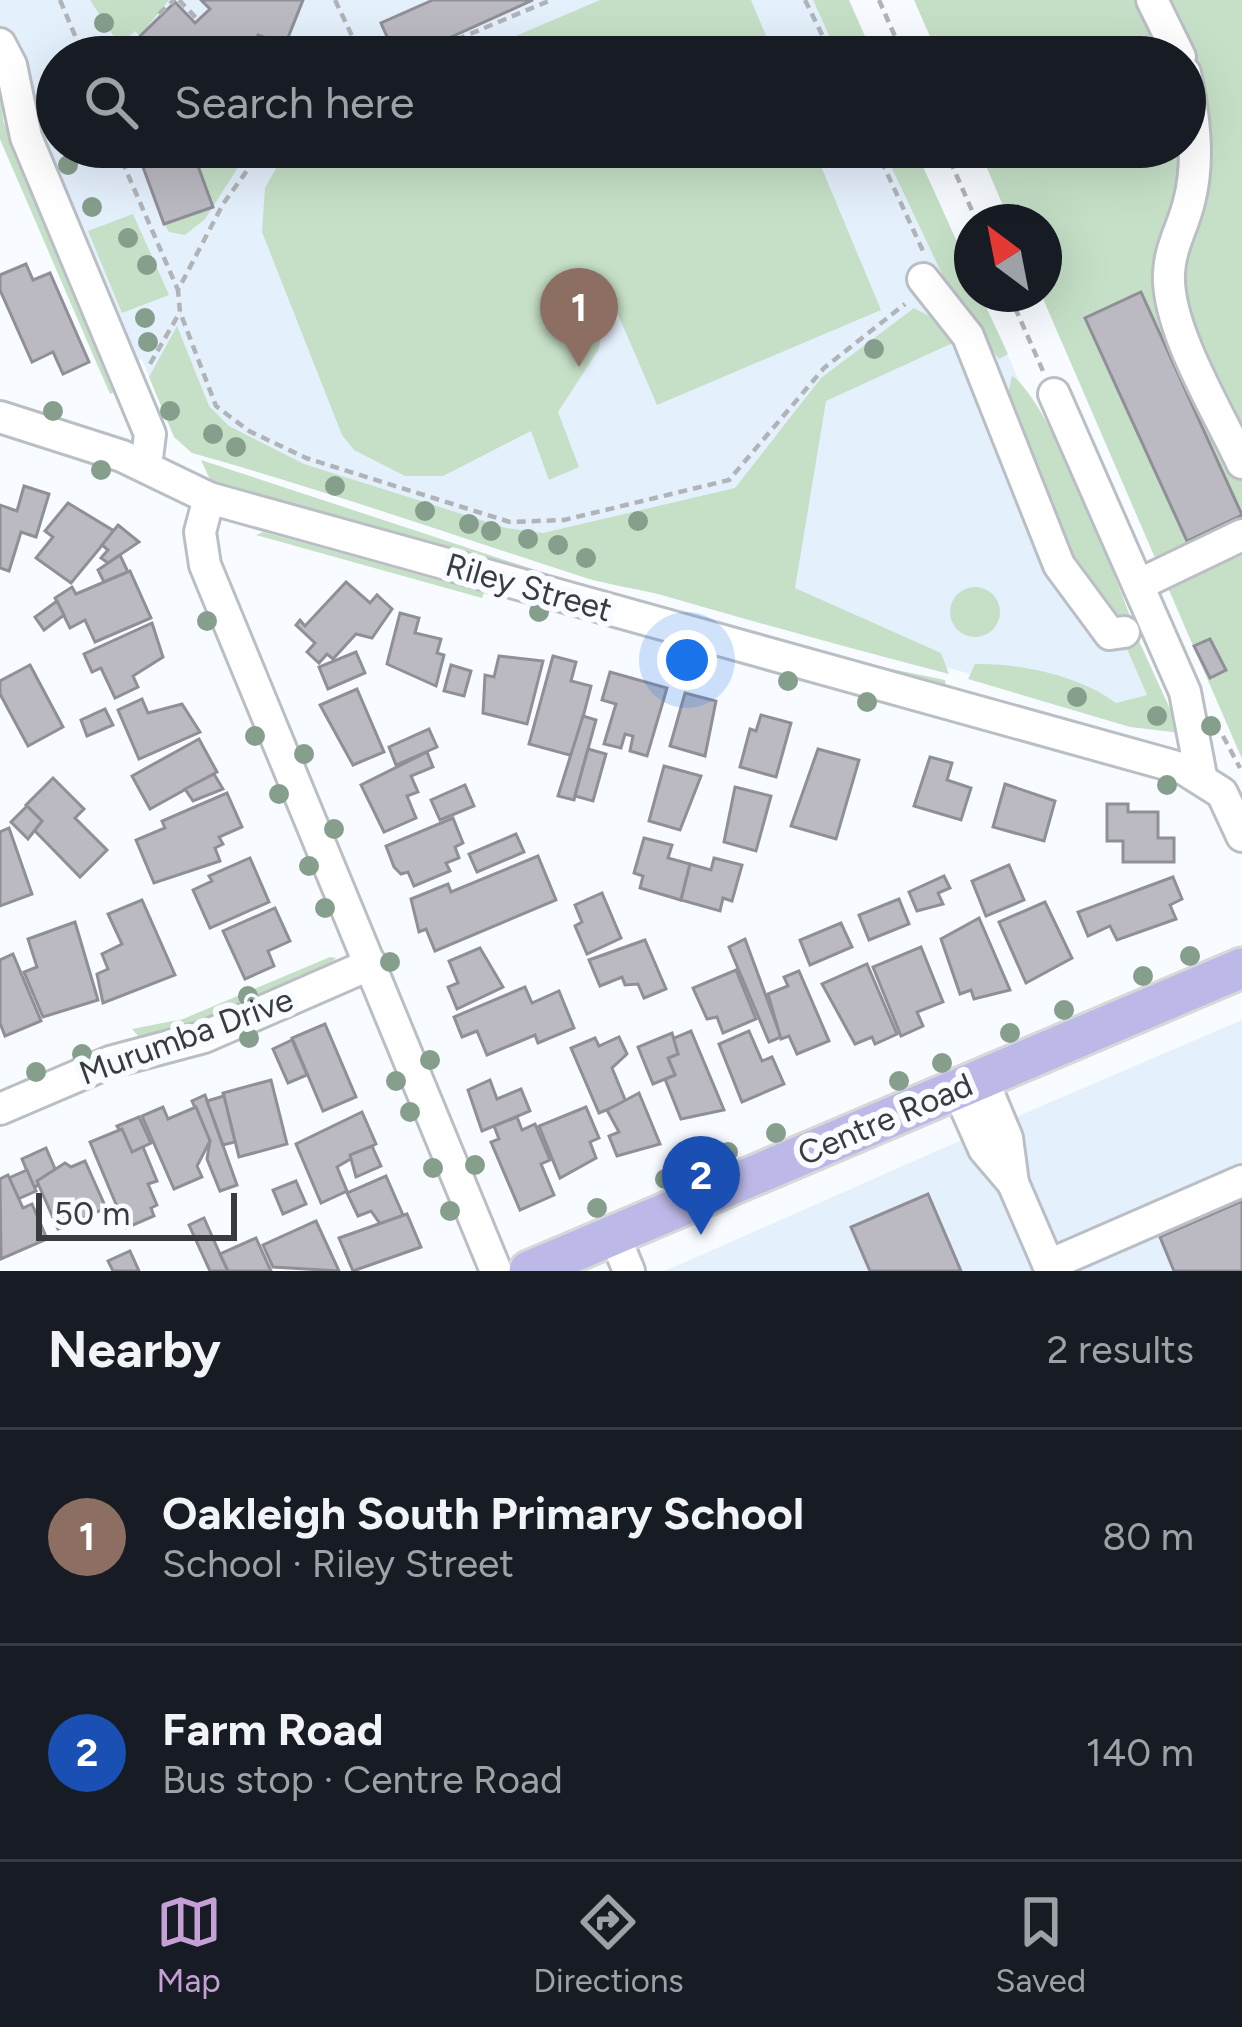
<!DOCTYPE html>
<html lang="en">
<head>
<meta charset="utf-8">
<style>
	body { margin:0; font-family:Figtree,sans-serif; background:#20242c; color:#f1f3f6 }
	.compass { position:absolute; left:954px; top:204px; width:108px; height:108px; border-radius:50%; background:#171b24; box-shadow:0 12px 48px #0002; rotate:328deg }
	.scale { position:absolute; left:36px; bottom:30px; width:201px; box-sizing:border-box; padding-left:12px; border:6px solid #393b3e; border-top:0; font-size:33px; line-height:42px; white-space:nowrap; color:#393b3e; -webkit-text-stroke:9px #f8fbff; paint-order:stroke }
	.you { position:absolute; left:687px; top:660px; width:42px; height:42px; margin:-30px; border:9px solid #fff; border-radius:50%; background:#1a73e8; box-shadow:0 0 0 18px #1a73e833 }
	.badge { display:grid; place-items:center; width:78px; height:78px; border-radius:50%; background:#c5a0d4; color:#fff; font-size:39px; font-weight:700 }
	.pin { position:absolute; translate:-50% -99px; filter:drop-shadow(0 3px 6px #0008) }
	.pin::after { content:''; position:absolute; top:63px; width:42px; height:36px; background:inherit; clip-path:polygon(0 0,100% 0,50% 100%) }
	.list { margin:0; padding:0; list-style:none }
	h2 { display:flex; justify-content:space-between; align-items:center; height:156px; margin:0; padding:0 48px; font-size:51px }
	h2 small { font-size:39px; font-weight:400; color:#9ea1a6 }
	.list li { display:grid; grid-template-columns:78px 1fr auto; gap:36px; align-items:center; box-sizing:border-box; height:216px; padding:0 48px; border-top:3px solid #363941 }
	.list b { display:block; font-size:45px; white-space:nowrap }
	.list p { margin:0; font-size:39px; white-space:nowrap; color:#9ea1a6 }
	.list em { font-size:39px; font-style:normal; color:#9ea1a6 }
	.icon { flex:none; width:66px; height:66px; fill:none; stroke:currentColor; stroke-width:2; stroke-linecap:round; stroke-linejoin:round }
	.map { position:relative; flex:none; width:1242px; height:1271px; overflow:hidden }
	.search { position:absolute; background:#171b24; box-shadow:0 12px 48px #0002; left:36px; right:36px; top:36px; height:132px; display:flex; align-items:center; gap:30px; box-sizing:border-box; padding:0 42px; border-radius:66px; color:#9ea1a6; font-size:45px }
	.sheet { height:588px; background:#171b24 }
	nav { display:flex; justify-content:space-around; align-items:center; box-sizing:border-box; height:168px; border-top:3px solid #363941; background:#171b24; font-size:33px; color:#9ea1a6 }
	nav a { display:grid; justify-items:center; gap:6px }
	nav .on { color:#c5a0d4 }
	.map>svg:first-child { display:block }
	.built { fill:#e5f0fd }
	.green { fill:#c6e0c7 }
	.building { fill:#bbbac2; stroke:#908f97; stroke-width:3 }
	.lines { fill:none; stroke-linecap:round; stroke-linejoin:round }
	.minor-casing { stroke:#babfc6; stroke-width:36 }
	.major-casing { stroke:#d7d8d8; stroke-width:45 }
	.path { stroke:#b1b4b7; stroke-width:4.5; stroke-dasharray:9 6; stroke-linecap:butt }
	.minor { stroke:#fff; stroke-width:30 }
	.major { stroke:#bcb9e8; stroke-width:39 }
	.tree { fill:#869e8c }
	.labels { text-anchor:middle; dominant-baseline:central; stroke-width:12; stroke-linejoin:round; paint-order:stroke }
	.street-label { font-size:33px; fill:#393b3e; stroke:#f8fbff }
</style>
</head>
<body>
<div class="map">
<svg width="1242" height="1271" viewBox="0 0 1242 1271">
	<rect width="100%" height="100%" fill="#f8fbff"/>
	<!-- built -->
	<g class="built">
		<path d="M0,0H849L874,57H57V147H914L972,275V294H980L1178,733L192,453L174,437L142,359L102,376L0,139Z"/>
		<path d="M1242,1020V1271H665L932,1153Z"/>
	</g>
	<!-- green -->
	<g class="green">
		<path d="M90,0H169L140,36L135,31L120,46Z"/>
		<path d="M600,0H751L775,57H511L504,41Z"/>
		<path d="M813,0H849L874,57H839Z"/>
		<path d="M914,0H1242V759L1041,294L1044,222H1010L978,147H1185V57H939Z"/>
		<path d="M0,79L3,121L118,390L110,394L0,139Z"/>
		<path d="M191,147H251L205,219L185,235L169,232L164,224L212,207Z"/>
		<path d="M288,147H813L881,310L657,405L607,289L599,349L558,412L579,467L549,480L531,431L443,476H405L354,450L342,435L262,232L265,188Z"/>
		<path d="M882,147H914L972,275V294H980L1008,354L999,359L959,310Z"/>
		<path d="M133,214L169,295L122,313L88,231Z"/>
		<path d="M914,308L939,321L957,341L826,401L795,588L941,653L949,674C852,649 755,622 658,594C634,588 609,585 586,578C455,536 325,490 192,453L174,437L149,377L177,326L209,406L229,426L304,464L506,528L543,533L735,488L821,378Z"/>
		<path d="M1012,376C1049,399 1112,570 1131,618L1127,623L1116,617L1070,556L1008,394Z"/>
		<path d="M201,460L578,584L867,664L945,680L946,688L212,484Z"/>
		<path d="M263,532L484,593L482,598L256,535Z"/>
		<circle cx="975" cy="612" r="25"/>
		<path d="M1132,639L1139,641L1181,733L1130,727L968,679L975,664C1021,663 1080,676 1116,703L1147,695L1127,649Z"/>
		<path d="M330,957L336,958L326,968L187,1027L138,1036L132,1029L183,1019Z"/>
	</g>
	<!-- building -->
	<g class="building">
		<path d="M201,0H303L285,45L258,35L249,57H137L128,48L175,2L195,23L210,9Z"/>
		<path d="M433,0H533L407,57H396L381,23Z"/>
		<path d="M173,147H191L213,207L164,224L140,159Z"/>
		<path d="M26,264L33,280L50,273L89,362L63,374L53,352L32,362L0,290V275Z"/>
		<path d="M1141,292L1242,515L1187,541L1085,318Z"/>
		<path d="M24,486L49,494L36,537L21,532L9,571L0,568V505L17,511Z"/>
		<path d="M68,503L114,531L71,583L36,558L53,537L45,531Z"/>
		<path d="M118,525L139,542L108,563L101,558L108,550L102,545Z"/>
		<path d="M120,555L128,572L104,582L98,570Z"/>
		<path d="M130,571L151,618L95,642L85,620L70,628L55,598L72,587L76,594Z"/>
		<path d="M346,582L370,603L377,595L392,609L372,638L356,634L333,659L327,654L319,663L307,652L315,643L296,625L300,620L305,626Z"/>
		<path d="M57,601L64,615L44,630L35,617Z"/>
		<path d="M400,613L419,618L415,633L441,639L437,653L444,655L436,686L387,664Z"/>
		<path d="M152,623L163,657L133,676L138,687L115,698L101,668L92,672L84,654Z"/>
		<path d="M1210,639L1226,670L1210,678L1194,646Z"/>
		<path d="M356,652L365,673L328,689L319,667Z"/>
		<path d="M499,656L543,661L527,724L483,713L485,675L494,677Z"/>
		<path d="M553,656L576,662L571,681L591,686L573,756L529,744Z"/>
		<path d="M30,665L63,727L28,746L0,694V681Z"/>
		<path d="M451,665L471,671L464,696L444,691Z"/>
		<path d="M610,672L667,688L647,756L630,751L633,736L625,734L621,748L604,744L616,704L602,700Z"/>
		<path d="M357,689L384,752L353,765L320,705Z"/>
		<path d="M685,693L716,701L705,756L670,746Z"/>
		<path d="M142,699L148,713L182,704L200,732L139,759L118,710Z"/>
		<path d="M105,709L113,725L87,736L81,720Z"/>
		<path d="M761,715L791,723L776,777L740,767L750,729L756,731Z"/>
		<path d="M583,716L596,720L574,800L558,796Z"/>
		<path d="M429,729L437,747L396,765L389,747Z"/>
		<path d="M199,739L217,772L150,809L132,776Z"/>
		<path d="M588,749L606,754L593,801L575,796Z"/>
		<path d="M818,749L859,760L836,839L791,826Z"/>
		<path d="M427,752L433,767L411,776L418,792L407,796L416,818L384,832L361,785Z"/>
		<path d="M930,757L952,763L947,780L971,788L961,820L914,806Z"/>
		<path d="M664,766L701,776L680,830L649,821Z"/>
		<path d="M214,774L223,789L193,801L185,789Z"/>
		<path d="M53,778L84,809L75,818L107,850L80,877L34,830L42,821L26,805Z"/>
		<path d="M1005,784L1055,801L1044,841L993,827Z"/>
		<path d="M465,785L474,806L440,820L431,800Z"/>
		<path d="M735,787L771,796L756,851L724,842Z"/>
		<path d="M227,793L242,827L219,837L223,844L215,848L220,861L154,883L136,840L165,828L162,821Z"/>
		<path d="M1107,804H1128V812H1158V838H1174V862H1123V841H1107Z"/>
		<path d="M27,806L42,821L28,839L11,822Z"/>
		<path d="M453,818L463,843L455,847L459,858L446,863L450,871L414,886L408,872L401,874L394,867L386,846Z"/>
		<path d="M9,828L32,894L0,906V832Z"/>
		<path d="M516,834L524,852L477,872L469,854Z"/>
		<path d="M644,838L672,845L668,858L690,864L681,900L640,888L643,876L634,873Z"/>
		<path d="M538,856L556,900L435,951L426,929L419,932L411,899L448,884L451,892Z"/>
		<path d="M250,858L269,902L210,928L193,890L212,881L209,876Z"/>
		<path d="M714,858L742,865L732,901L723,898L720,911L681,900L690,864L711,870Z"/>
		<path d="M1009,865L1024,900L986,916L972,881Z"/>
		<path d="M944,876L950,888L938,893L943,904L917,911L909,892Z"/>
		<path d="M1173,877L1182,899L1170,905L1176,919L1117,940L1110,926L1088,936L1078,912Z"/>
		<path d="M602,893L621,938L587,954L575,926L582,922L575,905Z"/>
		<path d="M899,899L909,924L869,940L859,915Z"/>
		<path d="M142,900L175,975L103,1003L97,974L108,969L102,954L122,944L108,914Z"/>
		<path d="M1045,902L1072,958L1026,983L999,922Z"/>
		<path d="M275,908L290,941L268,951L274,966L245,979L223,931Z"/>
		<path d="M979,918L1010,990L974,999L971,990L960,994L941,939Z"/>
		<path d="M75,922L98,1000L43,1017L24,972L37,967L28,939Z"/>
		<path d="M841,923L852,947L810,965L800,940Z"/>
		<path d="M745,939L781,1037L769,1042L729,947Z"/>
		<path d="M645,940L666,989L644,998L638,984L625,985L622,977L600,986L589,960Z"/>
		<path d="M921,947L943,1002L917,1012L923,1026L901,1036L873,967Z"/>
		<path d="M480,948L503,987L457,1009L448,987L458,983L449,961Z"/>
		<path d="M13,954L41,1021L5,1036L0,1023V960Z"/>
		<path d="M867,964L897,1034L875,1044L872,1037L855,1044L822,984Z"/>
		<path d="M736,970L756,1019L723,1033L717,1017L707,1019L693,988Z"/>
		<path d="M799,971L829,1041L797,1054L789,1036L781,1039L768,994L788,986L784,977Z"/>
		<path d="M525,987L532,1003L559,991L574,1028L538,1043L535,1035L487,1055L477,1031L462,1037L454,1017Z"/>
		<path d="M325,1024L356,1097L323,1111L292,1038Z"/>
		<path d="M691,1031L724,1110L681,1119L665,1079L675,1075L668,1058L678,1054L672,1039Z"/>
		<path d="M749,1031L762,1061L772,1057L784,1084L742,1102L719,1044Z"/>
		<path d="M672,1033L678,1054L668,1058L675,1075L653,1084L638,1047Z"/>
		<path d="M619,1037L627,1054L612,1068L626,1102L599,1113L571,1048L595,1038L599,1046Z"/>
		<path d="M292,1040L307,1075L288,1083L273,1049Z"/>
		<path d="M271,1080L287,1144L239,1157L223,1093Z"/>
		<path d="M490,1080L497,1099L521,1089L530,1111L482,1131L468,1090Z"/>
		<path d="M639,1093L660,1144L617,1156L609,1136L619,1132L607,1110Z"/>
		<path d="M205,1095L237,1185L220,1191L207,1159L210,1141L192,1101Z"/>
		<path d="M224,1096L235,1142L223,1145L207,1101Z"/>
		<path d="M163,1107L168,1119L196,1107L210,1141L197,1166L202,1177L174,1189L142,1116Z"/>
		<path d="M586,1107L599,1138L590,1142L596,1158L560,1178L539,1126Z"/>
		<path d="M362,1112L376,1144L337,1167L347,1191L321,1203L296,1144Z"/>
		<path d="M139,1117L151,1143L132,1152L117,1126Z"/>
		<path d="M517,1117L522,1130L535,1124L550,1160L541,1164L554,1195L520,1210L491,1142L499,1139L494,1126Z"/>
		<path d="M122,1129L132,1152L143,1147L157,1181L148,1184L157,1205L151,1208L154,1216L126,1228L90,1142Z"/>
		<path d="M372,1146L381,1166L356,1177L350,1155Z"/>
		<path d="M46,1148L56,1171L34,1188L22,1159Z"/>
		<path d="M85,1161L106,1208L58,1229L37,1181L65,1163L71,1167Z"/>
		<path d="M27,1170L36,1191L18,1199L9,1178Z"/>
		<path d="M8,1175L23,1208L32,1204L47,1239L1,1259L0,1179Z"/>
		<path d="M386,1176L403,1215L381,1225L371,1211L358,1216L347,1193Z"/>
		<path d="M296,1181L306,1204L283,1214L273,1190Z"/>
		<path d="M928,1194L961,1271H870L851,1227Z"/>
		<path d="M1242,1201V1271H1174L1160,1237Z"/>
		<path d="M407,1214L421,1247L353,1271L339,1238Z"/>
		<path d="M204,1218L220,1254L228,1271H210L189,1225Z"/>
		<path d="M316,1221L339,1271L273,1267L263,1245Z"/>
		<path d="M256,1238L271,1271H228L220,1254Z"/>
		<path d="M130,1251L139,1271H113L108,1261Z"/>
	</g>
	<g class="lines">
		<!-- minor casing -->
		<g class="minor-casing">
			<g id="minor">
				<path d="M1152,0L1180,57"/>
				<path d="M0,44L11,65L26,137L150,434L146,466"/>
				<path d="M1185,73C1194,115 1200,160 1189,202C1183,227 1170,247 1169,273C1166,328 1219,413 1242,463"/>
				<path d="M923,279L968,336L1059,565L1110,634L1124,632"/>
				<path d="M1054,394L1185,692L1201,776"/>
				<path d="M0,417L122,456L209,498L1184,769L1222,793L1242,836"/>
				<path d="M209,498L200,532L205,565L496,1271"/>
				<path d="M1138,585L1242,535"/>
				<path d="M982,1078L1007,1138L1013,1183L1051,1271"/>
				<path d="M957,1088L984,1149L1013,1183"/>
				<path d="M0,1109L110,1062L204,1037L371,964"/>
				<path d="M614,1235L629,1271"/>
				<path d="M1049,1265L1242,1181"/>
			</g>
		</g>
		<!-- major casing -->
		<g class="major-casing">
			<path id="major" d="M529,1271L1242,968"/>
		</g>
		<!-- path -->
		<g class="path">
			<path d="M60,0L84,57"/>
			<path d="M179,0L198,20"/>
			<path d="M335,0L362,57"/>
			<path d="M805,0L833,57"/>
			<path d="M879,0L904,57"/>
			<path d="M159,14L174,0"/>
			<path d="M415,57L551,0"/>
			<path d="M116,147L178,290"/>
			<path d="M264,147L223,204L178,290L180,312L216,406L249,431L306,458L510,522L564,520L729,480L824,368L905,304"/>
			<path d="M875,147L923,251"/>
			<path d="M944,147L977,222"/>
			<path d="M1009,294L1043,371"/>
			<path d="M150,364L180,312"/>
			<path d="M1223,736L1240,768"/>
		</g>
		<!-- minor -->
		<use href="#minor" class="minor"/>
		<!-- major -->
		<use href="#major" class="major"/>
	</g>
	<!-- trees -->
	<g class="tree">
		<circle cx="104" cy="23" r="10"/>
		<circle cx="68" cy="165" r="10"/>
		<circle cx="92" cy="207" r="10"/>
		<circle cx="128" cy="238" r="10"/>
		<circle cx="147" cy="265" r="10"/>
		<circle cx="145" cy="318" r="10"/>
		<circle cx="148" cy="342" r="10"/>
		<circle cx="874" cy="349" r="10"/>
		<circle cx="53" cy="411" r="10"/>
		<circle cx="170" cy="411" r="10"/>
		<circle cx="213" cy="434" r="10"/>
		<circle cx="236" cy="447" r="10"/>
		<circle cx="101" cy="470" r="10"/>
		<circle cx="335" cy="486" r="10"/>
		<circle cx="425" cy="511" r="10"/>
		<circle cx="638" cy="521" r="10"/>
		<circle cx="469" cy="524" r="10"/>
		<circle cx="491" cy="531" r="10"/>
		<circle cx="528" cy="539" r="10"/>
		<circle cx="558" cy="545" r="10"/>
		<circle cx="586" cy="558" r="10"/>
		<circle cx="539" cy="612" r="10"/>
		<circle cx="207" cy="621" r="10"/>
		<circle cx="788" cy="681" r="10"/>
		<circle cx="1077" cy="697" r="10"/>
		<circle cx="867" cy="702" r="10"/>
		<circle cx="1157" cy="716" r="10"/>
		<circle cx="1211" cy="726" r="10"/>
		<circle cx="255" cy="736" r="10"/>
		<circle cx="304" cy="754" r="10"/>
		<circle cx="1167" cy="785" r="10"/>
		<circle cx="279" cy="794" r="10"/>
		<circle cx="334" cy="829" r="10"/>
		<circle cx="309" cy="866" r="10"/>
		<circle cx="325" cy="908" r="10"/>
		<circle cx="1190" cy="956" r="10"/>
		<circle cx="390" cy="962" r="10"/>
		<circle cx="1143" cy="976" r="10"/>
		<circle cx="248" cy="996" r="10"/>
		<circle cx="1064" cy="1010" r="10"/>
		<circle cx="1010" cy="1033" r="10"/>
		<circle cx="249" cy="1038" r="10"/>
		<circle cx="82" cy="1054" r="10"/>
		<circle cx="430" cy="1060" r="10"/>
		<circle cx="942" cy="1063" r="10"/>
		<circle cx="36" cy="1072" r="10"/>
		<circle cx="396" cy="1081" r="10"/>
		<circle cx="899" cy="1081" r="10"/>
		<circle cx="410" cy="1112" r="10"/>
		<circle cx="776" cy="1133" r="10"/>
		<circle cx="728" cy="1152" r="10"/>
		<circle cx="475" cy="1165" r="10"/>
		<circle cx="433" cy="1168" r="10"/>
		<circle cx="665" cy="1179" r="10"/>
		<circle cx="597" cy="1208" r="10"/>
		<circle cx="450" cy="1211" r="10"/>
	</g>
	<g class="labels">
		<!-- street labels -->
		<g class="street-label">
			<text transform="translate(529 587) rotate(16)">Riley Street</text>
			<text transform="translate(186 1036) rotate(-20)">Murumba Drive</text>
			<text transform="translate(885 1119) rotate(-23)">Centre Road</text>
		</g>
	</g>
</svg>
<svg class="compass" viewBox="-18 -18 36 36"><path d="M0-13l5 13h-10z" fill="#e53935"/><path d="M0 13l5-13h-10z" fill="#9ea1a6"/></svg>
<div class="scale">50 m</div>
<div class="you"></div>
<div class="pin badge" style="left:579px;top:367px;background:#8d6e63">1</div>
<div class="pin badge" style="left:701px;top:1235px;background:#1a4fb4">2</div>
<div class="search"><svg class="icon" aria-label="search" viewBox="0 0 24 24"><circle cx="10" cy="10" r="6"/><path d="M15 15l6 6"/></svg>Search here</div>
</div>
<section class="sheet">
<h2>Nearby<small>2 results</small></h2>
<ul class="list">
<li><span class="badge" style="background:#8d6e63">1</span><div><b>Oakleigh South Primary School</b><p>School · Riley Street</p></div><em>80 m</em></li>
<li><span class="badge" style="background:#1a4fb4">2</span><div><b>Farm Road</b><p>Bus stop · Centre Road</p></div><em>140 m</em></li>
</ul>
</section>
<nav>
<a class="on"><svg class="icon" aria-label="map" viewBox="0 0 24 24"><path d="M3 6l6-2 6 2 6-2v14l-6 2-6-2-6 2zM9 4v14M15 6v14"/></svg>Map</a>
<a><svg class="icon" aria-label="directions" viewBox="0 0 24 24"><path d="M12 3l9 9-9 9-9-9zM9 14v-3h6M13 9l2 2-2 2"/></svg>Directions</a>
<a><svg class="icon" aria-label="saved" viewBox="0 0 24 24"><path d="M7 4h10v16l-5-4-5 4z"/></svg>Saved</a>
</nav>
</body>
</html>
